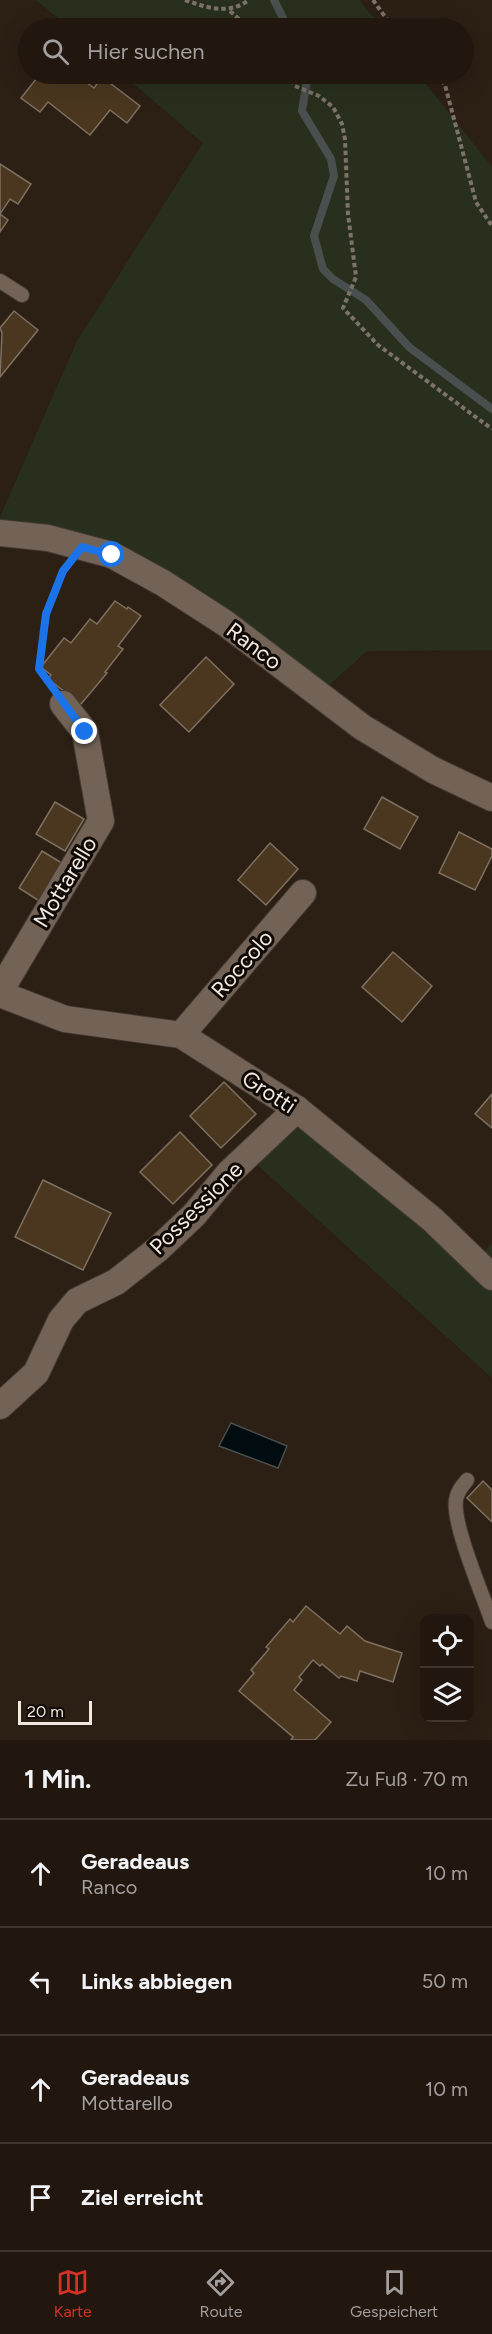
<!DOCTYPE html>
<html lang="de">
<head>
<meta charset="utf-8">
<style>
	body { margin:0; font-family:Figtree,sans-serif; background:#292018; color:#f1f3f6 }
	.controls { position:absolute; right:18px; bottom:18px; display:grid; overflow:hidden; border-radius:12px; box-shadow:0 6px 24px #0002 }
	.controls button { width:54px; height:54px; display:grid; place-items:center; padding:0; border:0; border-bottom:2px solid #3e362f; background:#21170f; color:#f1f3f6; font:30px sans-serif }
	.scale { position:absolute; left:18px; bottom:15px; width:74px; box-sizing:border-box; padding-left:6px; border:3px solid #f2e9e1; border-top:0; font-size:16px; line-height:21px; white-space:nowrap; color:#f2e9e1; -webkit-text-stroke:4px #100a06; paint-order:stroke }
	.stop { position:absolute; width:18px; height:18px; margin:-14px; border:4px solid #1a73e8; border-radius:50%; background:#fff }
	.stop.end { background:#1a73e8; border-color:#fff; box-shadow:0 2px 6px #0008 }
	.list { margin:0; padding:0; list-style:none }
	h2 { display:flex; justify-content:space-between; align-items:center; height:78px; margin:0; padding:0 24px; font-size:26px }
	h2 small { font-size:20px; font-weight:400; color:#a29f9e }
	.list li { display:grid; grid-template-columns:39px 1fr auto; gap:18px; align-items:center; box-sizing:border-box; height:108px; padding:0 24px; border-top:2px solid #3e362f }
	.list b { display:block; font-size:22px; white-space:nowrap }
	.list p { margin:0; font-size:20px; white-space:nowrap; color:#a29f9e }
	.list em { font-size:20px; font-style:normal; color:#a29f9e }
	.icon { flex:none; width:33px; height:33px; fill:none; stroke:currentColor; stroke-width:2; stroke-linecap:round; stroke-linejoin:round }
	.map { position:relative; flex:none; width:492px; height:1740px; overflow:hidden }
	.search { position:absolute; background:#21170f; box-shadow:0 6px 24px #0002; left:18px; right:18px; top:18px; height:66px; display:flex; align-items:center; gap:15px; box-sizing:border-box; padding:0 21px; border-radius:33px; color:#a29f9e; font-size:22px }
	.sheet { height:510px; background:#21170f }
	nav { display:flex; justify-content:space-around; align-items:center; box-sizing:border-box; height:84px; border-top:2px solid #3e362f; background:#21170f; font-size:16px; color:#a29f9e }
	nav a { display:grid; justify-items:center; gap:3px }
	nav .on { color:#d93025 }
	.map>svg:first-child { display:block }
	.green { fill:#28301d }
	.water { fill:#000c0f; stroke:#494e4e; stroke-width:1.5 }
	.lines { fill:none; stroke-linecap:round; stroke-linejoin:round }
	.stream { stroke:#494e4e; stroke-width:8 }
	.building { fill:#4b371f; stroke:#7d7061; stroke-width:1.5 }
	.lane-casing { stroke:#453a33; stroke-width:16 }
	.street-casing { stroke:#453a33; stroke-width:28 }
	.path { stroke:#7d7268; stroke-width:4; stroke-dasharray:4.5 3; stroke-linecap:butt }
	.lane { stroke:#736356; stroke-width:14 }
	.street { stroke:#736356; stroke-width:26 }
	.route { stroke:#1a73e8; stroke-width:8 }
	.labels { text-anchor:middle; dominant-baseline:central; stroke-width:6; stroke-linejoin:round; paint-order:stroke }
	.street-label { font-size:22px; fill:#f2e9e1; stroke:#100a06 }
</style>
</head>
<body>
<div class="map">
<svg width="492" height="1740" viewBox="0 0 492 1740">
	<rect width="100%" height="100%" fill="#2c1f14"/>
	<!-- green -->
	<g class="green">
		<path d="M36,0H359L382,28H70Z"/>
		<path d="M122,74H418L492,167V650L367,651L318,695L163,583L0,533V517L77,341L203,143Z"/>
		<path d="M294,1109L481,1256L492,1243V1378L252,1160Z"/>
	</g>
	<!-- water -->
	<path class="water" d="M231,1423L287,1446L278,1468L219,1446Z"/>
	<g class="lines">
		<!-- stream -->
		<g class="stream">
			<path d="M274,0L288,28"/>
			<path d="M308,74L302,111L331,159L334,176L314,236L323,269L333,279L366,300L409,347L492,409"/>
		</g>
	</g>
	<!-- building -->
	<g class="building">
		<path d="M40,74H75L94,88L102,77L140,106L127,123L110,110L90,135L48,102L40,112L21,98Z"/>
		<path d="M0,164L31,184L18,204L10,199L0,214Z"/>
		<path d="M0,214L8,220L0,232Z"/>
		<path d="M14,311L38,330L0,377L2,333L0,328Z"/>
		<path d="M115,601L127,609L128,607L141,616L118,646L123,649L105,672L107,673L81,704L48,679L51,675L41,667L64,638L71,643L90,619L97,624Z"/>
		<path d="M206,657L234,684L189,732L160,705Z"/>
		<path d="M382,797L418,817L400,849L364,829Z"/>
		<path d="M55,802L84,819L65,851L36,834Z"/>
		<path d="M459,832L492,849V856L475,890L439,873Z"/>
		<path d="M270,843L298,869L266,905L238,880Z"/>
		<path d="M42,851L70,868L47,906L19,888Z"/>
		<path d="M393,952L432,986L402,1022L362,987Z"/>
		<path d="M224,1082L256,1114L221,1148L190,1116Z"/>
		<path d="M492,1094V1128L475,1114Z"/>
		<path d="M180,1132L212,1165L173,1204L140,1172Z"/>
		<path d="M43,1180L111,1213L83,1270L15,1237Z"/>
		<path d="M483,1481L492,1490V1522L467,1498Z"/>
		<path d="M306,1606L340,1634L347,1626L365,1641L402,1653L393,1682L360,1671L357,1681L341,1676L339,1678L322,1664L320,1666L313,1660L299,1677L302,1680L294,1690L331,1722L315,1740H291L293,1737L239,1691L254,1673L251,1670L269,1649L266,1647L290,1619L293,1622Z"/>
	</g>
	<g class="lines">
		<!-- lane casing -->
		<g class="lane-casing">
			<g id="lane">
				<path d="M0,281L22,295"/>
				<path d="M467,1480C462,1486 457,1492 456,1500C452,1524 483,1595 492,1622"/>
			</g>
		</g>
		<!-- street casing -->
		<g class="street-casing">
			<g id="street">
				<path d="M0,533L48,538L112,555L163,583L225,623L362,727L433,770L492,798"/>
				<path d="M0,991L101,821L85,732L63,704"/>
				<path d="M0,994L65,1019L181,1035L297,1109L433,1220L492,1277"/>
				<path d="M181,1035L303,893"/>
				<path d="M0,1406L36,1373L61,1320L77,1301L116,1282L158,1249L194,1215L229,1173L297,1109"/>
			</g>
		</g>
		<!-- path -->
		<g class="path">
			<path d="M185,0C208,8 228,15 249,0"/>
			<path d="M373,0L393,28"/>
			<path d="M230,11L249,28"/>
			<path d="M286,74L295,86L319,96L333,107L342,124L345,139L348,214L356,277L343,308L378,345L492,429"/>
			<path d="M437,74L445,85L476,202L492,226"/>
			<path d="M50,686L39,669L46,614L66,566"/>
		</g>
		<!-- lane -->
		<use href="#lane" class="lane"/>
		<!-- street -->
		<use href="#street" class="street"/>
	</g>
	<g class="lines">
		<!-- route -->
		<path class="route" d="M85,732L39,669L46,614L63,571L82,547L112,555"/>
	</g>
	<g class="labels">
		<!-- street labels -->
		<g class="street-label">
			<text transform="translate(254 646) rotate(37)">Ranco</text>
			<text transform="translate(65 882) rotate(-59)">Mottarello</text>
			<text transform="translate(242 964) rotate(-49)">Roccolo</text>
			<text transform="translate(269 1092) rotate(33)">Grotti</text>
			<text transform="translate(196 1208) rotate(-45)">Possessione</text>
		</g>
	</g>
</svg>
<div class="controls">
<button><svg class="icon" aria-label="locate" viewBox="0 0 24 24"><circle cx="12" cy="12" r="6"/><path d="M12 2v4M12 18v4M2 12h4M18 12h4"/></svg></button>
<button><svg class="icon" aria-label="layers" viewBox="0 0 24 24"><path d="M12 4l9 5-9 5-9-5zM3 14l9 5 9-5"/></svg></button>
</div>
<div class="scale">20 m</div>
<div class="stop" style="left:112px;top:555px"></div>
<div class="stop end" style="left:85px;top:732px"></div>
<div class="search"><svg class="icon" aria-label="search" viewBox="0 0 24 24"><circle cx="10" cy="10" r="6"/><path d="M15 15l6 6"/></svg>Hier suchen</div>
</div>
<section class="sheet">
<h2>1 Min.<small>Zu Fuß · 70 m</small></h2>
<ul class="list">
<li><svg class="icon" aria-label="ahead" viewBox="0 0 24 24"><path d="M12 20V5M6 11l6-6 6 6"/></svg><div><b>Geradeaus</b><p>Ranco</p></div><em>10 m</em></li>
<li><svg class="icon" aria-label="left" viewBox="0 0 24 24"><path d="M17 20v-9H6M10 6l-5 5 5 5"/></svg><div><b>Links abbiegen</b></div><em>50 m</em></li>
<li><svg class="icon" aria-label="ahead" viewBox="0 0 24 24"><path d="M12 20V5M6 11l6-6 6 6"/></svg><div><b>Geradeaus</b><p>Mottarello</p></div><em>10 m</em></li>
<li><svg class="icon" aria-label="arrive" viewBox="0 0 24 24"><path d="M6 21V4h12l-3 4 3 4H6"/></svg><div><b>Ziel erreicht</b></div></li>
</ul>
</section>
<nav>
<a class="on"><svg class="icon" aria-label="map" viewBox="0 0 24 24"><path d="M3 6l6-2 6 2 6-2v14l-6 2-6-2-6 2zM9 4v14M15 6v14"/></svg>Karte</a>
<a><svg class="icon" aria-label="directions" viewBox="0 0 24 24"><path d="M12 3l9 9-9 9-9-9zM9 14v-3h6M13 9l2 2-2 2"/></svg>Route</a>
<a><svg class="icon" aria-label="saved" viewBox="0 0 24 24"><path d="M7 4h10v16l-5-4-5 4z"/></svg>Gespeichert</a>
</nav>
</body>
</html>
